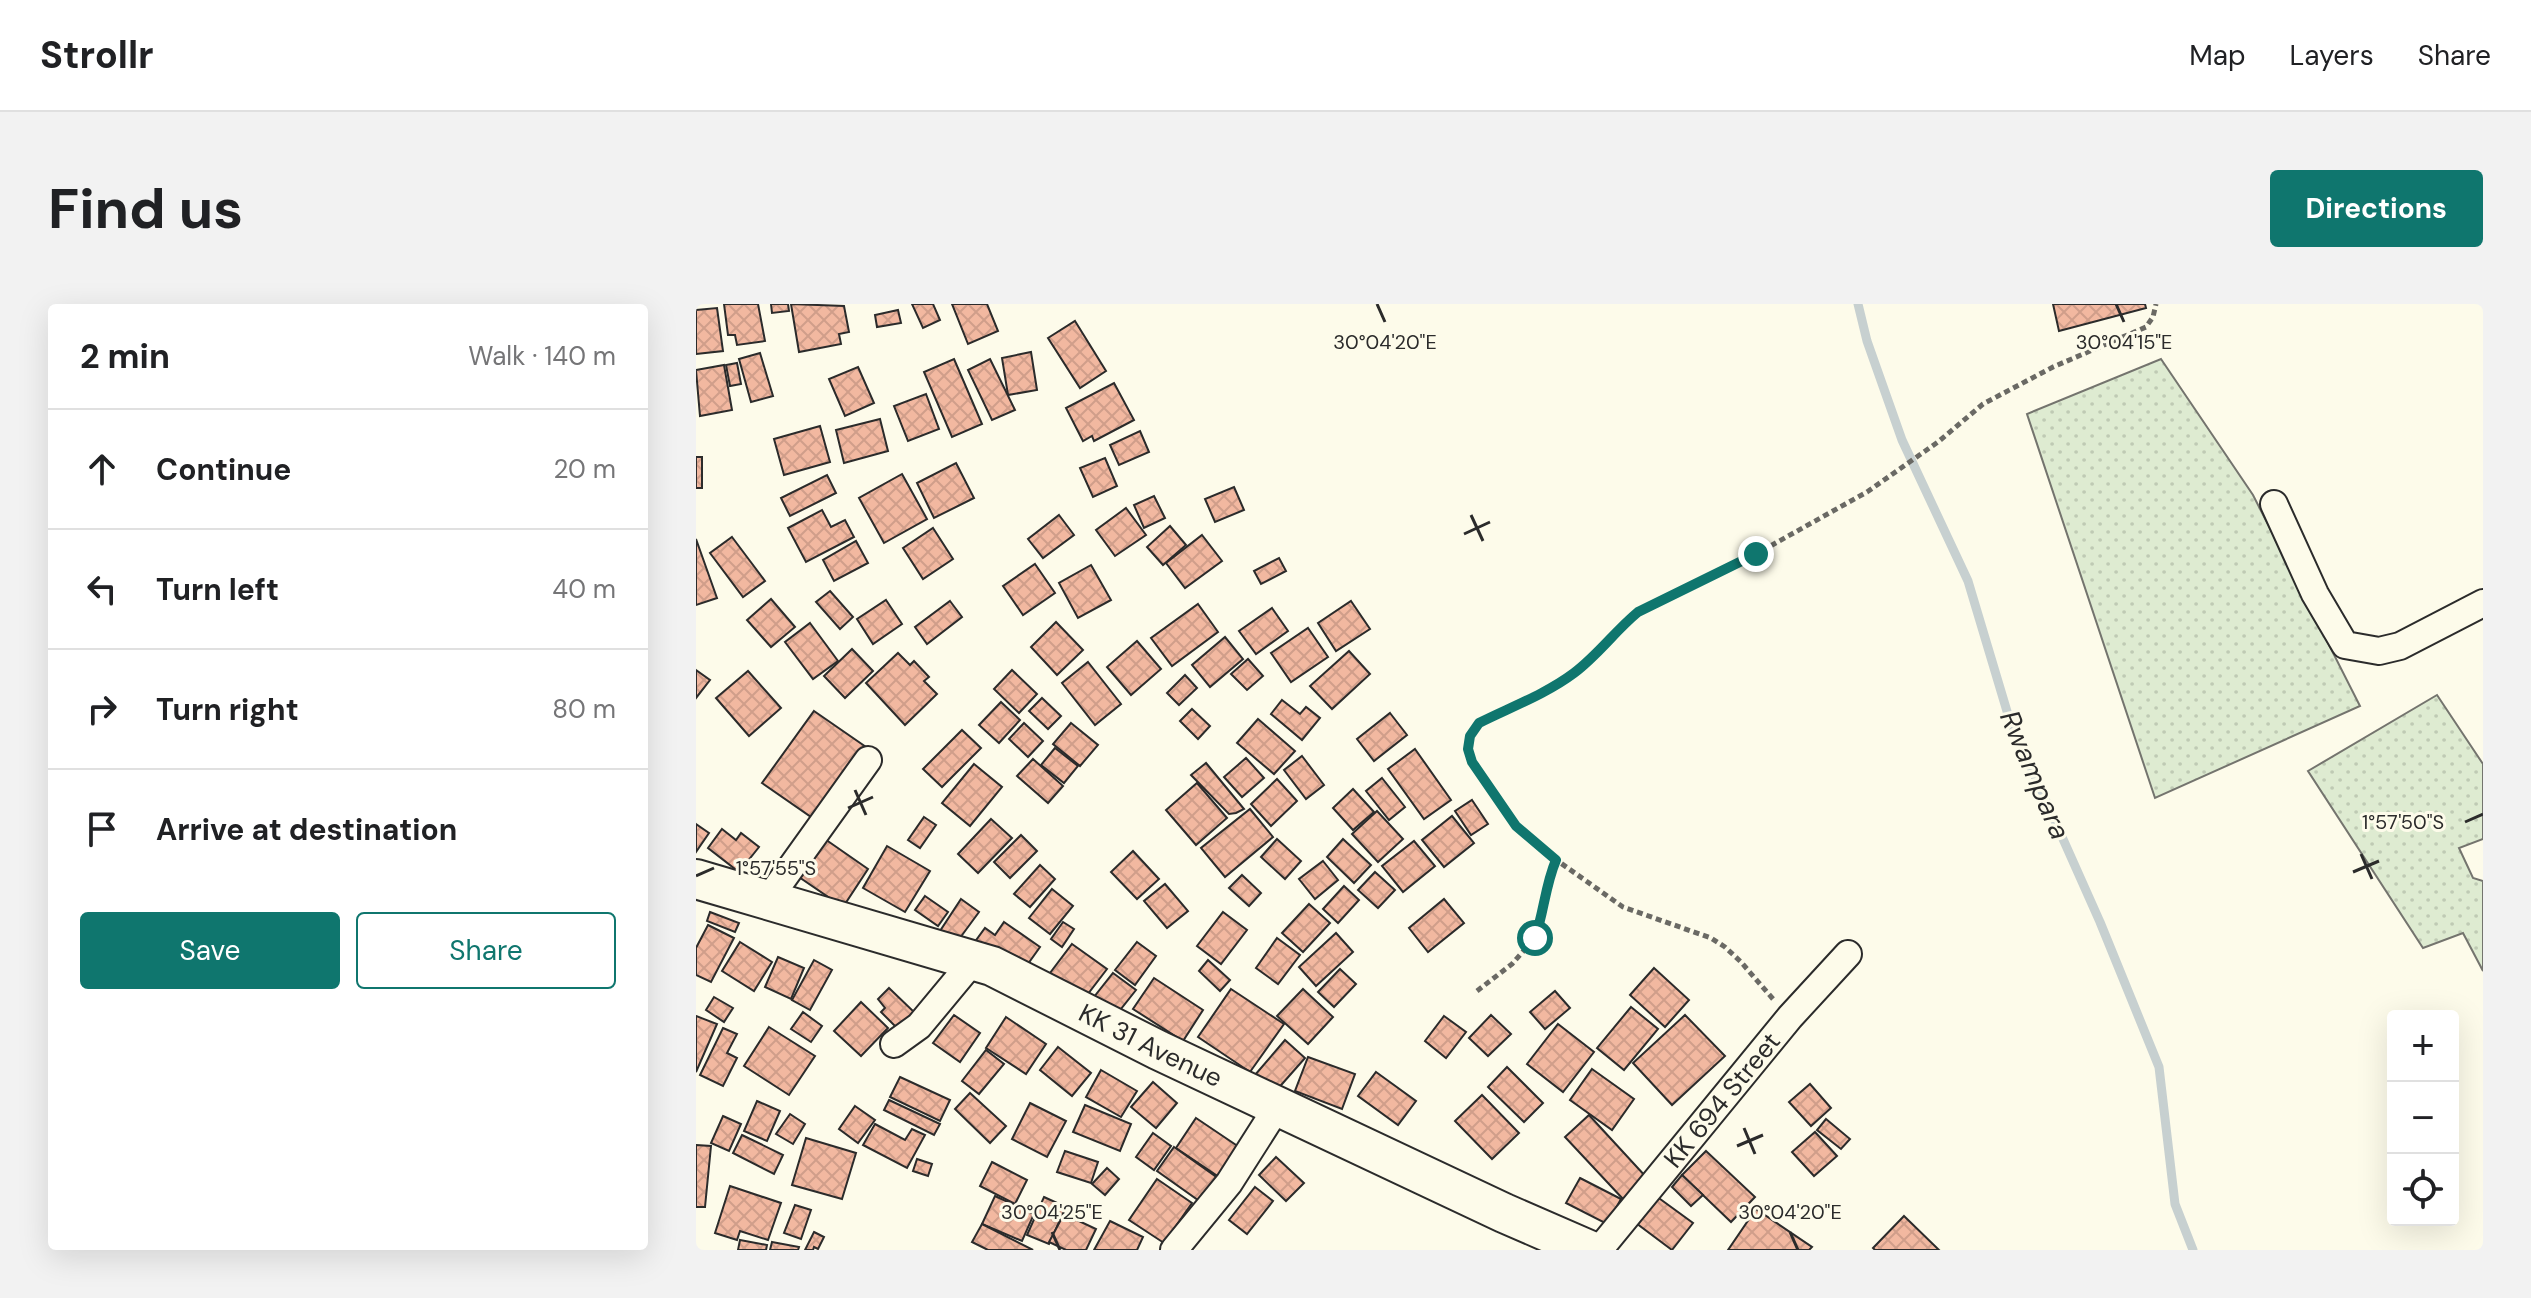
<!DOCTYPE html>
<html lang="en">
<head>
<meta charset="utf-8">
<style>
	body { margin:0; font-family:"DM Sans",sans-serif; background:#f2f2f2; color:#202124 }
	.controls { position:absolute; right:24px; bottom:24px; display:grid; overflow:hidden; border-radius:8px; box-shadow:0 8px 32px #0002 }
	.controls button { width:72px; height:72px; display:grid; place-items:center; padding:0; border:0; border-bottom:2px solid #e0e0e0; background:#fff; color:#202124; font:40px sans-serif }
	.stop { position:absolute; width:24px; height:24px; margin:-18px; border:6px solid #0f766e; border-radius:50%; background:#fff }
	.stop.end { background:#0f766e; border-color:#fff; box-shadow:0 2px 8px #0008 }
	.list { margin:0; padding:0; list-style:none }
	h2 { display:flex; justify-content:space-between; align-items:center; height:104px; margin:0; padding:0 32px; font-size:34px }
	h2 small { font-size:26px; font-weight:400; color:#757577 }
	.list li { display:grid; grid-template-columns:52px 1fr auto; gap:24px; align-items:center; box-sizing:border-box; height:120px; padding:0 32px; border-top:2px solid #e0e0e0 }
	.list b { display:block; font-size:30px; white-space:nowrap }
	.list em { font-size:26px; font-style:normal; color:#757577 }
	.actions { display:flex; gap:16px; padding:24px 32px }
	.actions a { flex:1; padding:18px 0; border:2px solid #0f766e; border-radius:8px; text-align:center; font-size:28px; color:#0f766e }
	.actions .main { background:#0f766e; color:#fff }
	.icon { flex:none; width:44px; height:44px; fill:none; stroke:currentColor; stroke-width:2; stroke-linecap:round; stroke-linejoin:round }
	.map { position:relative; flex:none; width:1787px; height:946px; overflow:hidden; border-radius:8px }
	header { display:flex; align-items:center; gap:48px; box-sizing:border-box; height:112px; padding:0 40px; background:#fff; border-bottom:2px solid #e0e0e0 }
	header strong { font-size:38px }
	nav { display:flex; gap:44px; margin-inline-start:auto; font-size:28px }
	.intro { display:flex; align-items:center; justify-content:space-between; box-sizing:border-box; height:192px; padding:0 48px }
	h1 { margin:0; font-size:56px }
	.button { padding:20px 36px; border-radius:8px; background:#0f766e; color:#fff; font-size:28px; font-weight:700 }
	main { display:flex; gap:48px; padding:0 48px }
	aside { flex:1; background:#fff; border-radius:8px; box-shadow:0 8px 32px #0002 }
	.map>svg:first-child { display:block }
	.grass { fill:url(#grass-dots); stroke:#74746e; stroke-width:2 }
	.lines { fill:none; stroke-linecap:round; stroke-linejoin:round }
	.stream { stroke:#c7d0d0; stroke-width:9 }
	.building { fill:url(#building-cross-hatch); stroke:#2b2b2b; stroke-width:2 }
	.street-casing { stroke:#2b2b2b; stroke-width:30 }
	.secondary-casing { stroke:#2b2b2b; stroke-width:42 }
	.path { stroke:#6a6964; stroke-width:5; stroke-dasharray:6 4; stroke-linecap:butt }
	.street { stroke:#fdfbea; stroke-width:26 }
	.secondary { stroke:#fdfbea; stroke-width:38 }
	.route { stroke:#0f766e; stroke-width:10 }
	.ticks { fill:none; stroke:#2b2b2b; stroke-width:3 }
	.labels { text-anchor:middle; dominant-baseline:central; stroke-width:6; stroke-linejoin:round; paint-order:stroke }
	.street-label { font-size:26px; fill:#2b2b2b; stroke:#fdfbea }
	.water-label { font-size:28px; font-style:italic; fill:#2b2b2b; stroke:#fdfbea }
	.ticks-label { font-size:20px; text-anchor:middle; fill:#2b2b2b; stroke:#fdfbea; stroke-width:6; stroke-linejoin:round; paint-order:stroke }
</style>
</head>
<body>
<header>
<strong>Strollr</strong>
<nav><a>Map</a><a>Layers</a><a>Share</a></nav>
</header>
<div class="intro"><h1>Find us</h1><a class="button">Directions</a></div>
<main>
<aside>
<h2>2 min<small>Walk · 140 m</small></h2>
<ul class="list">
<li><svg class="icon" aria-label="ahead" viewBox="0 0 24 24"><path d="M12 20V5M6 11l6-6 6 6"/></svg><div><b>Continue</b></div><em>20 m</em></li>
<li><svg class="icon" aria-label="left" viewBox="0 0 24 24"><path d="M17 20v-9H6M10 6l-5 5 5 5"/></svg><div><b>Turn left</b></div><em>40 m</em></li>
<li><svg class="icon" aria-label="right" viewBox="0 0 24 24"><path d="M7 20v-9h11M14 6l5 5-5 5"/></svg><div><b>Turn right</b></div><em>80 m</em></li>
<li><svg class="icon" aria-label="arrive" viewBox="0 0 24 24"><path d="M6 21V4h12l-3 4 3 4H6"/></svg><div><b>Arrive at destination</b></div></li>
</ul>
<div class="actions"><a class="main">Save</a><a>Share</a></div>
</aside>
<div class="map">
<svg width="1787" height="946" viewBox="0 0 1787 946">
	<defs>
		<pattern id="grass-dots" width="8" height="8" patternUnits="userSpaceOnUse" patternTransform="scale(2)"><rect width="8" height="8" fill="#deebd1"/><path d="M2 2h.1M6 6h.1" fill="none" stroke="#bfcab4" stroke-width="1.8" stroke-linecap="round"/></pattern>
		<pattern id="building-cross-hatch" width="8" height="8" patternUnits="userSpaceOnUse" patternTransform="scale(2)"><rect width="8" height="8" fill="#f2b8a0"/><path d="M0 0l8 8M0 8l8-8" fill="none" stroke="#d09e8a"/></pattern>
	</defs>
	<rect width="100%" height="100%" fill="#fdfbea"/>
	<!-- grass -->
	<g class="grass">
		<path d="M1465,55L1557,191L1664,402L1459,494L1331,110Z"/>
		<path d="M1741,391L1787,460V535L1763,544L1777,574L1787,577V667L1767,629L1727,644L1612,467Z"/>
	</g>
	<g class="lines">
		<!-- stream -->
		<path class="stream" d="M1162,0L1171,37L1206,136L1272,277L1313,414L1404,618L1463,763L1479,900L1497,946"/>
	</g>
	<!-- building -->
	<g class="building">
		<path d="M28,0H62L69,37L41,41L39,31H32Z"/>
		<path d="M75,0H92L93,7L76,9Z"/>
		<path d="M95,0L148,2L153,28L143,30L145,40L103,48Z"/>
		<path d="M216,0H237L244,16L227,24Z"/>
		<path d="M256,0H291L302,27L272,40Z"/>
		<path d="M1357,0H1449L1450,4L1363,27Z"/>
		<path d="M21,4L27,47L0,50V6Z"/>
		<path d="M202,6L205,19L181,23L179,11Z"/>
		<path d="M379,17L410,67L384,84L352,34Z"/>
		<path d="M335,48L341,86L312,91L306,54Z"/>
		<path d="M64,49L77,92L55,98L43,55Z"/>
		<path d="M258,55L286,120L256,133L228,68Z"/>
		<path d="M294,55L319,106L296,116L272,66Z"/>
		<path d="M41,59L45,80L34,82L30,61Z"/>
		<path d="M28,61L36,106L4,112L0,66Z"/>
		<path d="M162,63L178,99L149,112L133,75Z"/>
		<path d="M418,79L438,116L398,137L396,132L387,137L370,104Z"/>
		<path d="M230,90L243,125L212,137L198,102Z"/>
		<path d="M184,115L192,147L148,159L140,126Z"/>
		<path d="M124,122L134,158L88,171L78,135Z"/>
		<path d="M444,127L453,148L423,161L414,141Z"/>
		<rect x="0" y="153" width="6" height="31"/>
		<path d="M409,154L421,182L397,193L384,164Z"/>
		<path d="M260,159L278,194L238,214L221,179Z"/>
		<path d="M206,170L231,215L188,239L163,194Z"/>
		<path d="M131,171L140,189L94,212L85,194Z"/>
		<path d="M538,183L548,206L519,218L509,195Z"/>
		<path d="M458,192L469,214L448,224L438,201Z"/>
		<path d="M430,204L450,231L419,252L400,226Z"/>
		<path d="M126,206L135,223L149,216L158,233L110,258L92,224Z"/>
		<path d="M363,211L378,231L347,254L332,235Z"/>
		<path d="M474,222L490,241L467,261L451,243Z"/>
		<path d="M237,224L257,255L227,275L207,244Z"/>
		<path d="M506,231L526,257L489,284L470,259Z"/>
		<path d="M36,233L69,277L47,293L14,249Z"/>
		<path d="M0,235L21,294L0,301Z"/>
		<path d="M160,237L172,259L138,277L127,256Z"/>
		<path d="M583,254L590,267L565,280L558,267Z"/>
		<path d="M339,260L359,289L327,311L307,282Z"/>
		<path d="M395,261L415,296L382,314L363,279Z"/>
		<path d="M134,287L157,313L144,325L120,298Z"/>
		<path d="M75,295L99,323L75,343L51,316Z"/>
		<path d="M190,296L206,320L177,340L161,315Z"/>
		<path d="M254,297L266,313L231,340L219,323Z"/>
		<path d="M655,297L674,325L640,347L622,319Z"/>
		<path d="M502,300L522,328L476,362L455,334Z"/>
		<path d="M576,304L592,327L560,350L543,327Z"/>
		<path d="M360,318L387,346L361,371L335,343Z"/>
		<path d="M114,319L142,357L117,375L89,338Z"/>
		<path d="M612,324L632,353L595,378L575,349Z"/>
		<path d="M529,333L547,355L514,383L496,361Z"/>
		<path d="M441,337L465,365L435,391L411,363Z"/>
		<path d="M156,345L177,367L149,394L128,372Z"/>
		<path d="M653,347L674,370L636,405L614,382Z"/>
		<path d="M202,349L214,361L218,357L233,373L228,377L241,390L209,421L170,379Z"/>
		<path d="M552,355L567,372L551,386L535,370Z"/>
		<path d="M392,358L425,400L399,421L366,379Z"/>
		<path d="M0,366L14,376L0,394Z"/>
		<path d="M316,366L341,390L323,409L298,385Z"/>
		<path d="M52,367L85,404L53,432L20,394Z"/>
		<path d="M489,371L501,384L483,401L471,389Z"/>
		<path d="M346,394L365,412L352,425L333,407Z"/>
		<path d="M586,396L604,410L610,403L624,414L606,436L575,410Z"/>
		<path d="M305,398L324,416L303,439L283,421Z"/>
		<path d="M496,405L514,422L502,435L484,417Z"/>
		<path d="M118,407L170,443L118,515L66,479Z"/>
		<path d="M694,409L711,431L678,457L661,435Z"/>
		<path d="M562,415L599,447L578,470L541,439Z"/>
		<path d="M328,419L347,437L332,453L313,435Z"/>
		<path d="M375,419L402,441L384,462L357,440Z"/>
		<path d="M266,426L285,444L246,483L227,465Z"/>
		<path d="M359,444L382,462L368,479L345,461Z"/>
		<path d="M719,445L755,496L728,515L692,465Z"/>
		<path d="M606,452L628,481L610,495L588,466Z"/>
		<path d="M550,454L568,474L546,493L528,473Z"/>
		<path d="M337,455L367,482L352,499L321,472Z"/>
		<path d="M510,459L548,505L540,509L533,510L495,471Z"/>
		<path d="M278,460L306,483L274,522L246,499Z"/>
		<path d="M686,474L709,503L693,516L670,487Z"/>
		<path d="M581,475L601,497L575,522L555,500Z"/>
		<path d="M501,479L531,514L500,541L470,506Z"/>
		<path d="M657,485L678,508L657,526L637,504Z"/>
		<path d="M776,496L792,520L775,531L759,507Z"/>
		<path d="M554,505L577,533L529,573L505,544Z"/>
		<path d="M681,507L707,535L682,558L656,530Z"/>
		<path d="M756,512L778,539L748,563L726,536Z"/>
		<path d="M228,513L240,521L224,544L212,536Z"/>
		<path d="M295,515L316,534L282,569L262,550Z"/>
		<path d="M0,520L13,529L0,548Z"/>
		<path d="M26,525L40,536L45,529L63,543L43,568L12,544Z"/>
		<path d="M325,531L341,547L314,574L298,558Z"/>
		<path d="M126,533L172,565L147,603L100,571Z"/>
		<path d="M581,535L605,557L589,575L565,553Z"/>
		<path d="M647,535L675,561L658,579L631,553Z"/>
		<path d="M718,537L739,562L707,588L686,562Z"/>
		<path d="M191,542L234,567L209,608L167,584Z"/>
		<path d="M437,547L463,575L441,595L415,568Z"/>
		<path d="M627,557L642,576L619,595L603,575Z"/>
		<path d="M344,561L359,575L334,603L318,590Z"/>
		<path d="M679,568L699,586L682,604L662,586Z"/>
		<path d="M546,571L565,589L553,602L533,584Z"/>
		<path d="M469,580L492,607L471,624L448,597Z"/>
		<path d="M648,582L663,596L642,619L627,605Z"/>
		<path d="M356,585L377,602L354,630L333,614Z"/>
		<path d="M229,592L252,608L242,622L219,606Z"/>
		<path d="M265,595L283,608L261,638L244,627Z"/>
		<path d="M748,595L768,619L732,648L713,624Z"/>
		<path d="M613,600L634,619L607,648L586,629Z"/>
		<path d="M14,608L43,619L39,628L11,617Z"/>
		<path d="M527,608L551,626L525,660L501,642Z"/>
		<path d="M308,618L344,643L324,671L278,639L289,624L299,631Z"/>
		<path d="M367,618L378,625L366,643L355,635Z"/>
		<path d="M12,621L38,634L15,678L0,671V644Z"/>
		<path d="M640,629L657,648L620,682L603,663Z"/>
		<path d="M581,634L604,651L582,680L560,664Z"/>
		<path d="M44,638L76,658L58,687L26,667Z"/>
		<path d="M441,638L460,652L439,681L419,666Z"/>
		<path d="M376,640L411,665L388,695L354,669Z"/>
		<path d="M82,653L108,664L95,695L69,683Z"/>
		<path d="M118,656L136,666L114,706L96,696Z"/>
		<path d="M512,656L534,676L524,687L503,667Z"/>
		<path d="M958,664L993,696L969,723L934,691Z"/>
		<path d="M644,665L660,680L638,703L622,688Z"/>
		<path d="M417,669L440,686L417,715L394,698Z"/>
		<path d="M458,674L507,706L487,737L437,705Z"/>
		<path d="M193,684L218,708L202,725L185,708L189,704L182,695Z"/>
		<path d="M535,685L588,720L554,768L502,733Z"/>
		<path d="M607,685L637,713L612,740L581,712Z"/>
		<path d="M859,687L874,704L849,725L834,708Z"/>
		<path d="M18,693L37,704L28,718L10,706Z"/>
		<path d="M165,698L192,724L165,752L138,727Z"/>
		<path d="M935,703L962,725L928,766L901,744Z"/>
		<path d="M107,708L126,722L115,738L95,725Z"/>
		<path d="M258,711L284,729L264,758L237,739Z"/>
		<path d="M795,711L815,730L792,752L773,734Z"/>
		<path d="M989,711L1029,752L976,801L937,759Z"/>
		<path d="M0,712L21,720L0,768Z"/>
		<path d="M748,712L770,728L750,754L729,737Z"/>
		<path d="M310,713L350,740L330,770L290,744Z"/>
		<path d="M862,720L898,748L867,788L831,760Z"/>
		<path d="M73,723L119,752L93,791L48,762Z"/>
		<path d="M27,724L41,730L31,749L41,754L27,782L4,771Z"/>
		<path d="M589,736L609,754L579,788L559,771Z"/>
		<path d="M362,743L395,769L376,792L344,766Z"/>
		<path d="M290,746L308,760L283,790L266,777Z"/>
		<path d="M612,753L659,770L646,805L599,787Z"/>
		<path d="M811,763L847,799L828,818L792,783Z"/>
		<path d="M896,765L938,795L916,826L874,796Z"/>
		<path d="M405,766L441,787L425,813L390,793Z"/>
		<path d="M680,768L720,797L702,821L662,792Z"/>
		<path d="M204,773L254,796L244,817L194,793Z"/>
		<path d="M457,778L481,799L460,824L435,803Z"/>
		<path d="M1114,780L1135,804L1115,822L1093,798Z"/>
		<path d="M274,789L310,822L294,839L259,805Z"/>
		<path d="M786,791L823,829L796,855L759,817Z"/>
		<path d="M193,796L244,820L238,831L188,806Z"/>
		<path d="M61,797L84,807L71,837L48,827Z"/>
		<path d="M334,799L370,817L351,853L316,835Z"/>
		<path d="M389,801L435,820L424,847L377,828Z"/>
		<path d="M159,802L179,816L162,839L143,825Z"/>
		<path d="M94,810L109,820L97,840L80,830Z"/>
		<path d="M893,811L951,874L927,895L869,833Z"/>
		<path d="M27,812L45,820L33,847L15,839Z"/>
		<path d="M500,814L546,845L526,875L480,844Z"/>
		<path d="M1130,815L1154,835L1145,845L1121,826Z"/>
		<path d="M179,820L209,836L216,825L229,831L211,864L167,841Z"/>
		<path d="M1119,828L1141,852L1118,872L1096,848Z"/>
		<path d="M457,829L475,842L458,866L440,853Z"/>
		<path d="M46,831L87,851L78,870L37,849Z"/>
		<path d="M110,834L160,849L146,895L96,881Z"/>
		<path d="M0,841L15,842L9,903H0Z"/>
		<path d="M478,843L526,877L509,901L461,867Z"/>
		<path d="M369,847L402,858L395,879L361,868Z"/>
		<path d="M1010,847L1059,893L1035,918L986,871Z"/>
		<path d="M580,853L608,879L590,897L563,871Z"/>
		<path d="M221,855L236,860L232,872L217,867Z"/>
		<path d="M296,858L331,876L319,900L284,882Z"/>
		<path d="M411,864L423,875L409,891L396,880Z"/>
		<path d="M986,871L1007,891L995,902L976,883Z"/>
		<path d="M884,874L925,895L911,920L870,899Z"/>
		<path d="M461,875L496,899L468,939L433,916Z"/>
		<path d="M34,882L85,899L72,936L44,927L41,936L19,929Z"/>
		<path d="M559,883L577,897L551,930L533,916Z"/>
		<path d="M299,892L338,910L326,937L286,920Z"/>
		<path d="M960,892L997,919L976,946L940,919Z"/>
		<path d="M348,893L370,903L353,940L331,931Z"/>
		<path d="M99,901L115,906L105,935L88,929Z"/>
		<path d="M1060,905L1116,943L1113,946H1032Z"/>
		<path d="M368,910L400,925L390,946H370L353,938Z"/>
		<path d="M1208,912L1243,946H1179L1177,944Z"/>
		<path d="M414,917L447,933L441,946H398Z"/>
		<path d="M286,920L337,946H292L276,938Z"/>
		<path d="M118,928L128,933L122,945L118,943L117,946H109Z"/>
		<path d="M44,936L71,941L70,946H42Z"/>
		<path d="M76,938L103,943L102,946H74Z"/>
	</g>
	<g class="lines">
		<!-- street casing -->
		<g class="street-casing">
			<g id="street">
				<path d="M1578,200L1619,290L1649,341L1683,347L1704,342L1787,299"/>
				<path d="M71,597L172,456"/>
				<path d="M198,740L223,722L277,657"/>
				<path d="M478,946L533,879L582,802"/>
				<path id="s1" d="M903,946L1094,713L1152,650"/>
			</g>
		</g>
		<!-- secondary casing -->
		<g class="secondary-casing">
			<g id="secondary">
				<path id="s2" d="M0,575L296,662L462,746L808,909L893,946"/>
			</g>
		</g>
		<!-- path -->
		<g class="path">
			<path d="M781,687L816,660L839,634L847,610L851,578L860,556"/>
			<path d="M1077,695L1045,658L1029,643L1015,634L927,603L842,543L820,522L776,458L772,445L774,432L783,419C815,403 850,390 878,369C902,351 919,327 942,308L1060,250L1171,188L1242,138L1287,100L1357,63L1450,23L1457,13L1460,0"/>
		</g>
		<!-- street -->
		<use href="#street" class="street"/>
		<!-- secondary -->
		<use href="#secondary" class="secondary"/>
	</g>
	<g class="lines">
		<!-- route -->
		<path class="route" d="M839,634C848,608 849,582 860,556L820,522L776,458L772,445L774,432L783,419C815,403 850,390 878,369C902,351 919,327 942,308L1060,250"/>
	</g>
	<!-- ticks -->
	<path class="ticks" d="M681,0L689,18M1420,0L1428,18M775,211L787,237M768,230L794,218M159,486L170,511M152,504L177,493M1769,518L1787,510M1665,550L1676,575M1657,568L1683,557M0,572L18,564M1048,824L1059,850M1041,842L1067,831M356,928L364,946M1094,928L1102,946"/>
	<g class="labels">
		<!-- street labels -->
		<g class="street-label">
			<text stroke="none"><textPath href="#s2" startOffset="486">KK 31 Avenue</textPath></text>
			<text stroke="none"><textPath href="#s1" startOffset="194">KK 694 Street</textPath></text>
		</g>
		<!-- water labels -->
		<g class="water-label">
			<text transform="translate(1339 471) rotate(67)">Rwampara</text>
		</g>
	</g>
	<g class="ticks-label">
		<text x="689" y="45">30°04'20"E</text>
		<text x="1428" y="45">30°04'15"E</text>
		<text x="1707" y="525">1°57'50"S</text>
		<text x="80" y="571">1°57'55"S</text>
		<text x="356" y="915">30°04'25"E</text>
		<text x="1094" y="915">30°04'20"E</text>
	</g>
</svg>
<div class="controls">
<button>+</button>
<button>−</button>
<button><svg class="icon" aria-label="locate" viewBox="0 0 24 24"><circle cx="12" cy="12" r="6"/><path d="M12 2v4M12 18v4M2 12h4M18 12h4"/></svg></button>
</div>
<div class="stop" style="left:839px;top:634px"></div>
<div class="stop end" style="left:1060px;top:250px"></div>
</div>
</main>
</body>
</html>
